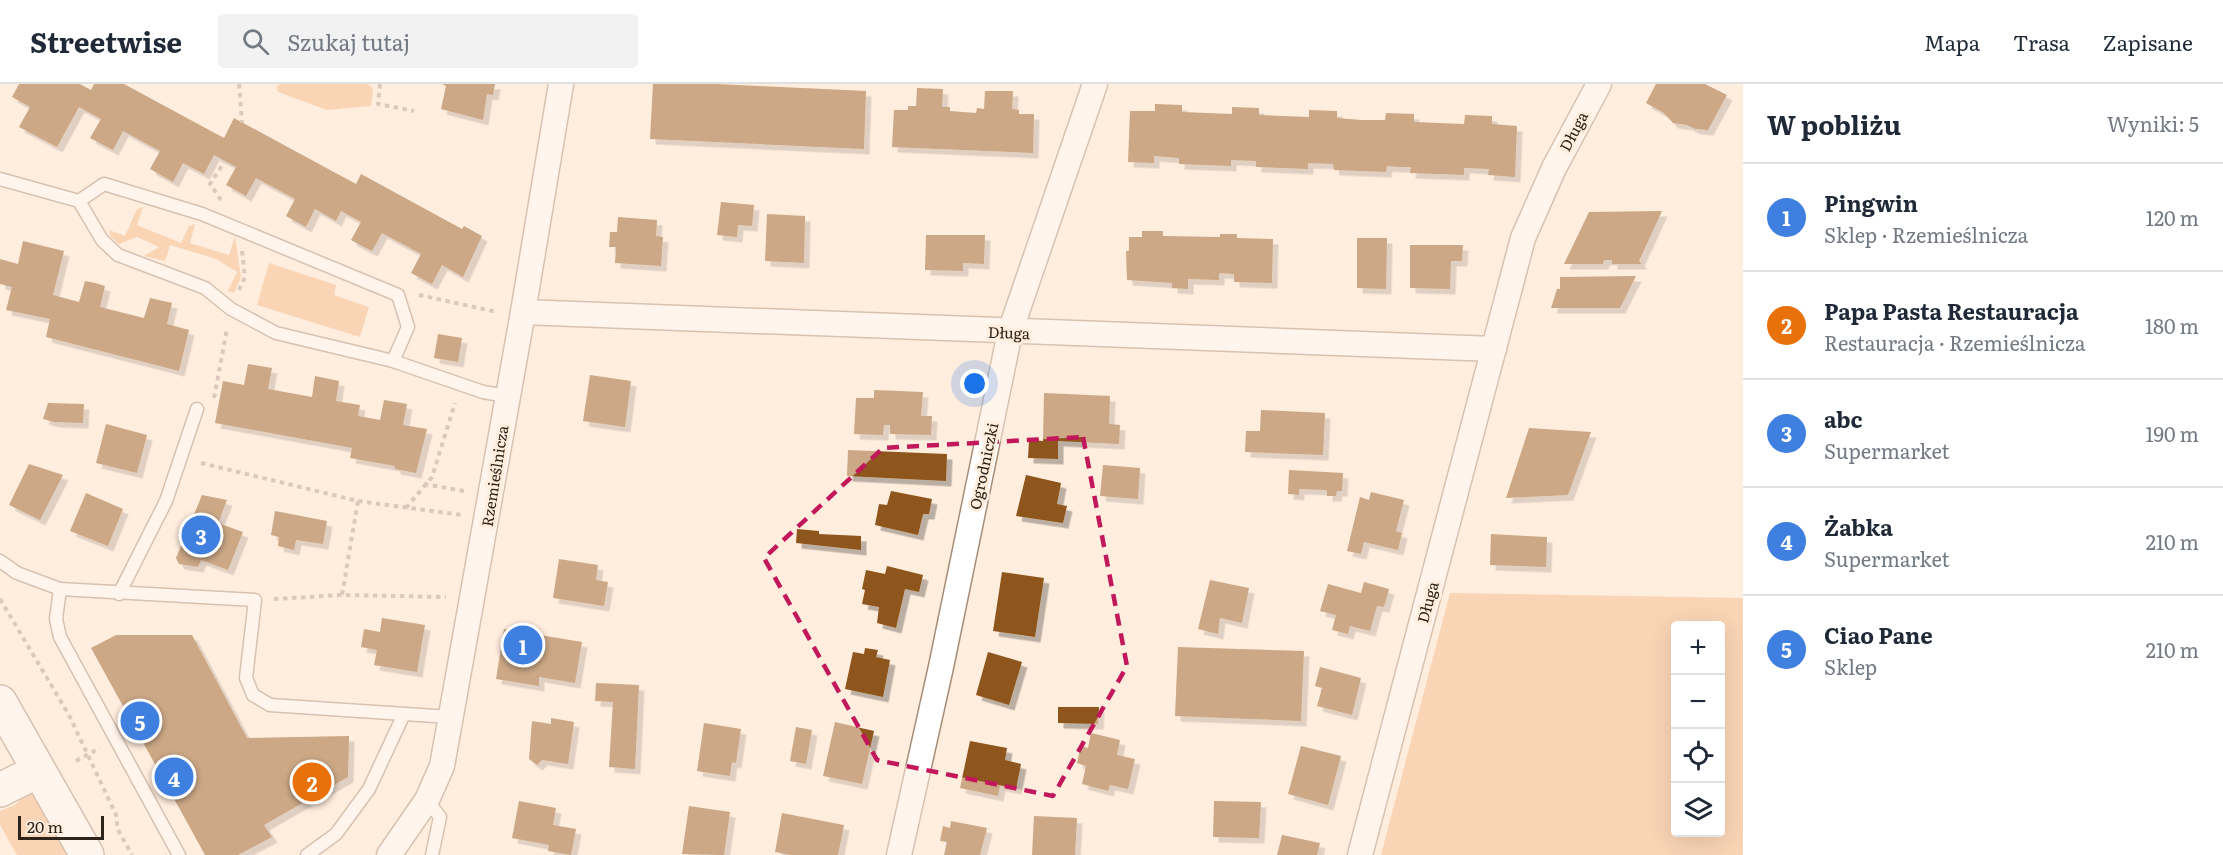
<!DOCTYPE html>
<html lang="pl">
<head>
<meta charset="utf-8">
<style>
	body { margin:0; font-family:Literata,serif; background:#f2f2f3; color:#1f2937 }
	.controls { position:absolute; right:18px; bottom:18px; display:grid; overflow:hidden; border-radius:6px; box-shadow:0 6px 24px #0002 }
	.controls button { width:54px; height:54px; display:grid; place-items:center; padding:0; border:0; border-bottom:2px solid #e0e1e3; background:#fff; color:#1f2937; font:30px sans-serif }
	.scale { position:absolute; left:18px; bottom:15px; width:86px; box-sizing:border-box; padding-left:6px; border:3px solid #2d2319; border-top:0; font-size:16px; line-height:21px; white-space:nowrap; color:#2d2319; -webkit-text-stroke:4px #ffedde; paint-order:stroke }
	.you { position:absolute; left:975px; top:300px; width:21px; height:21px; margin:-15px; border:4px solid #fff; border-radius:50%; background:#1a73e8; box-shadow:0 0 0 9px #1a73e833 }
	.badge { display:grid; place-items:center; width:39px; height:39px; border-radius:50%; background:#1a73e8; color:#fff; font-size:20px; font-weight:700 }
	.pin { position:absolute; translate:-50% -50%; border:3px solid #fff; box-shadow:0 2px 6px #0006 }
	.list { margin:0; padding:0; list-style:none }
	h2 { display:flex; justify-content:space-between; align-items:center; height:78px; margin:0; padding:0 24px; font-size:26px }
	h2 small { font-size:20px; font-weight:400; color:#747a83 }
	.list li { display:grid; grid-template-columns:39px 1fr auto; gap:18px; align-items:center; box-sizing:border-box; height:108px; padding:0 24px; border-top:2px solid #e0e1e3 }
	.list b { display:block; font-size:22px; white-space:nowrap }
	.list p { margin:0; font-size:20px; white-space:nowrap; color:#747a83 }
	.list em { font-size:20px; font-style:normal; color:#747a83 }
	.icon { flex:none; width:33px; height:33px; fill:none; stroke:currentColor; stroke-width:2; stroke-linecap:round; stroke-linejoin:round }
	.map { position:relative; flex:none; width:1743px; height:771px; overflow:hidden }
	header { display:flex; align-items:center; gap:36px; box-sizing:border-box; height:84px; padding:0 30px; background:#fff; border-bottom:2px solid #e0e1e3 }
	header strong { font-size:28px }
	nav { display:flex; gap:33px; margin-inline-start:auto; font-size:21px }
	.search { width:420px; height:54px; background:#f2f2f3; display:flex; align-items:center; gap:15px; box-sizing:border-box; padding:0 21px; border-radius:6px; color:#747a83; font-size:22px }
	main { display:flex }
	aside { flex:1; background:#fff }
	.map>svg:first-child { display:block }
	.green { fill:#f2b884; fill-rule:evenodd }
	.building { fill:#8e551a; filter:url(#shadow) }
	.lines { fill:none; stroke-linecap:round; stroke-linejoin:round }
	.service-casing { stroke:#a88d76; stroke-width:15 }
	.minor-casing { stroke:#a88d76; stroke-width:27 }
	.secondary-casing { stroke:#a88d76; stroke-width:36 }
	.path { stroke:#afa093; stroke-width:4; stroke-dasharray:4.5 4.5; stroke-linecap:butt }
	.service { stroke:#fff; stroke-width:12 }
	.minor { stroke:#fff; stroke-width:24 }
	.secondary { stroke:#fff; stroke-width:33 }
	.marked { fill:none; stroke:#c2185b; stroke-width:4.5; stroke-dasharray:12 8; stroke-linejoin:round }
	.labels { text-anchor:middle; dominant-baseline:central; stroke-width:6; stroke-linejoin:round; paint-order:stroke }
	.street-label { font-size:15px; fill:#2d2319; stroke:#ffedde }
</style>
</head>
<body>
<header>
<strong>Streetwise</strong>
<div class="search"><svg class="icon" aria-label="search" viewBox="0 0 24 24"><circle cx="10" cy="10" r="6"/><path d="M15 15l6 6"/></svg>Szukaj tutaj</div>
<nav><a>Mapa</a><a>Trasa</a><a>Zapisane</a></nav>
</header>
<main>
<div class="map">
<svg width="1743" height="771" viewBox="0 0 1743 771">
	<defs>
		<filter id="shadow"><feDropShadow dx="5.5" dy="5.5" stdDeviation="0" flood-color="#0004"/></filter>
	</defs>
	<rect width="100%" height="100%" fill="#ffedde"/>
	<!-- green -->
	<g class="green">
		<path d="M280,0H368L373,5L371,22L327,26L278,8L276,3Z"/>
		<path d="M143,123L137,141L181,159L189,142L195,140L190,159L229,171L235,152L241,193L234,209L228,207L237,188L216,175L170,161L165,177L144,172L159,163L137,153L119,160L111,153L109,146L125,152L137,125Z"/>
		<path d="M269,179L336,201L334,211L369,223L360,253L257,221Z"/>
		<path d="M1450,509L1743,514V771H1381ZM1676,542H1720V748H1676Z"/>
		<path d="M31,706L69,771H17L0,741V727L15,721Z"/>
	</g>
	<!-- building -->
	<g class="building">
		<path d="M19,0H80L91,6L94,0H124L224,54L234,34L356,100L361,90L462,145L464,142L482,152L463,193L442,181L432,200L411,189L421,170L382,149L372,167L360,161L351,156L361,138L341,127L336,137L315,125L306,143L286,132L295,115L256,94L246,112L226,101L236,83L214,71L204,90L183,79L173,98L150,85L160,67L123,47L113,66L90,54L101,35L79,23L57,63L19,43L30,23L12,13Z"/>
		<path d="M442,0H495L493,11L487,10L483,36L441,25L446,2Z"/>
		<path d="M653,0H717L866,7L864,65L650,55Z"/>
		<path d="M1656,0H1705L1727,11L1708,46L1695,45L1687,41L1673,39L1664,29L1646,19Z"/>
		<path d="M917,4L943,5L942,23H950V27L976,29L977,24L984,25L985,7H1013L1012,25L1019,26V30H1034L1033,69L892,63L894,26H908V22H916Z"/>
		<path d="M1155,20L1182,21V28L1232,30V23L1259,24V31L1309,33V26L1337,27V34L1362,36H1385L1386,29L1414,30V38L1464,40L1465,31L1492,32V40L1517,42L1515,93L1488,91L1489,85L1464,84V91L1410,89L1411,83H1398L1387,82L1386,88L1334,86L1333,80L1308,79V85L1256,83V77L1231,76V82L1179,80V74L1154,72V79L1128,78L1130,27H1155Z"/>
		<path d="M721,118L754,121L752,142L738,141L737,153L717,151Z"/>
		<path d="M1662,127L1639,177L1642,180H1612V176H1604L1603,180H1564L1589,128Z"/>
		<path d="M767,130L805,132L804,179L765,177Z"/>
		<path d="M618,133L657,136L656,152L663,153L661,182L615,179L616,163H609L610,148H617Z"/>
		<path d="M1142,147H1163V152L1220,153V150H1237V154L1273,155L1272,199L1234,198V190L1219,189V196L1188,195V205L1172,204V199L1127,196L1126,167H1129V153H1142Z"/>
		<path d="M926,151H985L984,180L963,179V187L925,186Z"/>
		<path d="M1357,154H1387L1386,205L1357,204Z"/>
		<path d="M23,157L64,167L53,211L79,218L85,197L95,199L105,202L100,223L144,234L150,214L172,219L167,240L189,246L179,287L46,253L50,235L6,226L12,203L0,200V175L18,180Z"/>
		<path d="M1410,161H1463L1462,177H1451L1450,205L1410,204Z"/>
		<path d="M1636,192L1620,224H1551L1557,205H1560V193Z"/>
		<path d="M438,250L462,254L458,278L434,274Z"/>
		<path d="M248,280L272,284L268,305L312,313L315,292L339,297L336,317L360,321L358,332L380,336L384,316L407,320L403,341L427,345L416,389L395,385V382L350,374L352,364L215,339L223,297L244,301Z"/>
		<path d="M590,291L631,297L625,343L583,337Z"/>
		<path d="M874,306L923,308L921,332H932L931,351L890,350V341H884L883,351L854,350L856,314H874Z"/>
		<path d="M1044,309L1110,312L1109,340L1120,341L1119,360L1058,357V375L1028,374L1029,356L1043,357Z"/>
		<path d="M48,319L84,320L83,339L54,338L43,335Z"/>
		<path d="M1261,326L1325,329L1323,371L1245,368L1246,347H1260Z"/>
		<path d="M106,340L147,351L137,389L96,379Z"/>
		<path d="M1529,344L1591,348L1568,411L1506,414Z"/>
		<path d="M848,366L947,370L946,397L847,392Z"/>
		<path d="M29,380L63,391L40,436L9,421Z"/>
		<path d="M1103,381L1140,384L1138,415L1100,412Z"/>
		<path d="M1289,386L1343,389L1342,407H1337L1336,412H1327V406L1299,405V411L1288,410Z"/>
		<path d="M1026,391L1061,399L1057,420L1067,422L1063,439L1016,432Z"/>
		<path d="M891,407L932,415L929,430H923L918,451L875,441L879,420L887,421Z"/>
		<path d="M1371,408L1404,416L1396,447L1402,449L1398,466L1364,458L1361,470L1347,467L1360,413L1369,416Z"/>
		<path d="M86,409L123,425L108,462L70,447Z"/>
		<path d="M202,411L227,416L218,439L243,448L228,486L201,476L198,483L179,480L176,474Z"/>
		<path d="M275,427L327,437L323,460L296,456L294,466L278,462L279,453L271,451Z"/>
		<path d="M797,445L819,447V450L861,452V466L796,459Z"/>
		<path d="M1491,450L1547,453L1546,483L1490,481Z"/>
		<path d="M559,475L598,481L596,496L608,498L604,522L553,514Z"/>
		<path d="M887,482L923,491L919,508L905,505L896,544L877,539L879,523L862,520L865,506L862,505L866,486L885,490Z"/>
		<path d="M1002,488L1044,494L1035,553L993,547Z"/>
		<path d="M1210,496L1249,504L1242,539L1220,534L1218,550L1198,545Z"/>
		<path d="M1364,498L1389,505L1384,523L1377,522L1370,547L1350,542L1348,550L1332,546L1336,531L1320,527L1328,500L1361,509Z"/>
		<path d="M382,534L425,541L417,588L374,581L377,566L361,563L364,545L380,548Z"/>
		<path d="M504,545L582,558L575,599L539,593V602L496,595Z"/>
		<path d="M116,551H192L247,654L349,652L348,693L264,741L272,753L238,771H205L91,564Z"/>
		<path d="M1178,563L1304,567L1301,637L1175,632Z"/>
		<path d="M865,564L878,566L876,573L890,576L883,613L845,605L853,568L864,570Z"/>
		<path d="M988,568L1022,578L1009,621L976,611Z"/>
		<path d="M1320,583L1361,594L1352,631L1317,622L1322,604L1315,602Z"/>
		<path d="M596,599L639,601L635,685L609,683L613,618L595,617Z"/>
		<path d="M1058,623H1099L1098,640L1058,639Z"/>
		<path d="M551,634L574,638L568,680L542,676L537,681L529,675L532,637L551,640Z"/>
		<path d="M835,638L874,647L862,700L823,692Z"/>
		<path d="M704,639L741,645L736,679L732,678L730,692L697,687Z"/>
		<path d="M796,643L812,646L806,680L790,677Z"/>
		<path d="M1091,649L1120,656L1117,671L1135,675L1128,705L1110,701L1108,707L1082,700L1086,682L1077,679L1081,662L1088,664Z"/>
		<path d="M970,657L1007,664L1005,676L1021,680L1016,705L1000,702L998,712L960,704Z"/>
		<path d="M1301,662L1341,672L1328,721L1288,710Z"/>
		<path d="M519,717L556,724L553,741L576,745L571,771L548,767L549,761L512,754Z"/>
		<path d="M1214,717L1261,718L1259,754L1213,753Z"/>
		<path d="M689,722L730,728L724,771L682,770Z"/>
		<path d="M782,729L844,741L838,771H791L775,768Z"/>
		<path d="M1034,732L1077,734L1075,771H1032Z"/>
		<path d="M951,737L987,744L980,771H944L947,758L940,757L943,742L950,744Z"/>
		<path d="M1282,751L1320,759L1317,771H1277Z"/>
	</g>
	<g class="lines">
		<!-- service casing -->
		<g class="service-casing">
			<g id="service">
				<path d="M0,95L79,117L102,156L118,171L205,204L231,225L276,249L393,277L483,308L507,312"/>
				<path d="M79,117L104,100L202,130L398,211L408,243L393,277"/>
				<path d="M0,477L17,489L60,505L255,516L246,594L253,611L270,621L450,633"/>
				<path d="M60,505L56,535L60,553L179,771"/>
				<path d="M119,510L166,417L197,325"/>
				<path d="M427,716L440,733L432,771"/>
				<path d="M307,771L336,750L369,705L404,630"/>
			</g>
		</g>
		<!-- minor casing -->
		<g class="minor-casing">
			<g id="minor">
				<path d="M523,228L1494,265"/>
				<path d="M389,771L427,716L442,682L523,228L561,0"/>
				<path d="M899,771L941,583L1010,248L1095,0"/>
				<path d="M1360,771L1523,154L1554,84L1599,0"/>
			</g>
		</g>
		<!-- secondary casing -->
		<g class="secondary-casing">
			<g id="secondary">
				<path d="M0,618L87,771"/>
				<path d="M0,706L38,687"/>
			</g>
		</g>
		<!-- path -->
		<g class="path">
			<path d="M239,0L242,39"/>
			<path d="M380,0L378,20L414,27"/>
			<path d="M221,116L210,100L225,77"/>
			<path d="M239,206L245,193L242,167"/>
			<path d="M419,211L497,228"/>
			<path d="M214,314L227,245"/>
			<path d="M201,379L358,417L342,511"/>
			<path d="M424,400L464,407"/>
			<path d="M358,417L462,431"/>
			<path d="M406,424L432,393L455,319"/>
			<path d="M0,515L69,631L117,733V744L132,771"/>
			<path d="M274,515L342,511L446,513"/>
			<path d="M76,677L100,664"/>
		</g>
		<!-- service -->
		<use href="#service" class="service"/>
		<!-- minor -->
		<use href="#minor" class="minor"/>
		<!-- secondary -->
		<use href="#secondary" class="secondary"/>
	</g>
	<!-- marked area -->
	<path d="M0 0H1743V771H0ZM1083,353L1127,582L1053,712L877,676L764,474L883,364Z" fill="#ffedde" fill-opacity=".55" fill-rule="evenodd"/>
	<path class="marked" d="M1083,353L1127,582L1053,712L877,676L764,474L883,364Z"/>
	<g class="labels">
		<!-- street labels -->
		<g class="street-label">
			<text transform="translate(1573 47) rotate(-62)">Długa</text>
			<text transform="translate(1009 248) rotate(2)">Długa</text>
			<text transform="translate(983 382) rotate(-78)">Ogrodniczki</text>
			<text transform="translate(494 392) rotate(-81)">Rzemieślnicza</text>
			<text transform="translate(1427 518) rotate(-75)">Długa</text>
		</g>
	</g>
</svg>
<div class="controls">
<button>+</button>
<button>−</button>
<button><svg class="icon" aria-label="locate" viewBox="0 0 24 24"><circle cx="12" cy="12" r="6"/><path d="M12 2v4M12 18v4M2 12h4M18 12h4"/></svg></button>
<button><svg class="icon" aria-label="layers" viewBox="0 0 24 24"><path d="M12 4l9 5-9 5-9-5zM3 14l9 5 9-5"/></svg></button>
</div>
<div class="scale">20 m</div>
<div class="you"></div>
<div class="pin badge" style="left:523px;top:561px;background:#3f7fe0">1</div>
<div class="pin badge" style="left:312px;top:698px;background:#e8710a">2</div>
<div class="pin badge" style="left:201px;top:451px;background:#3f7fe0">3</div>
<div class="pin badge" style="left:174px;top:693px;background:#3f7fe0">4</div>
<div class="pin badge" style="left:140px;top:637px;background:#3f7fe0">5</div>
</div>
<aside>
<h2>W pobliżu<small>Wyniki: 5</small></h2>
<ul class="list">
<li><span class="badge" style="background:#3f7fe0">1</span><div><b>Pingwin</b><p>Sklep · Rzemieślnicza</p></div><em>120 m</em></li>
<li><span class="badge" style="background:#e8710a">2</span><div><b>Papa Pasta Restauracja</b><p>Restauracja · Rzemieślnicza</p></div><em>180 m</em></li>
<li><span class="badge" style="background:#3f7fe0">3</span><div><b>abc</b><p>Supermarket</p></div><em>190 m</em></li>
<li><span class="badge" style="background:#3f7fe0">4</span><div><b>Żabka</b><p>Supermarket</p></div><em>210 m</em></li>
<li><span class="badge" style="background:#3f7fe0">5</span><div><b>Ciao Pane</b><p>Sklep</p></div><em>210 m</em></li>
</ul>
</aside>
</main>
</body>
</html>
